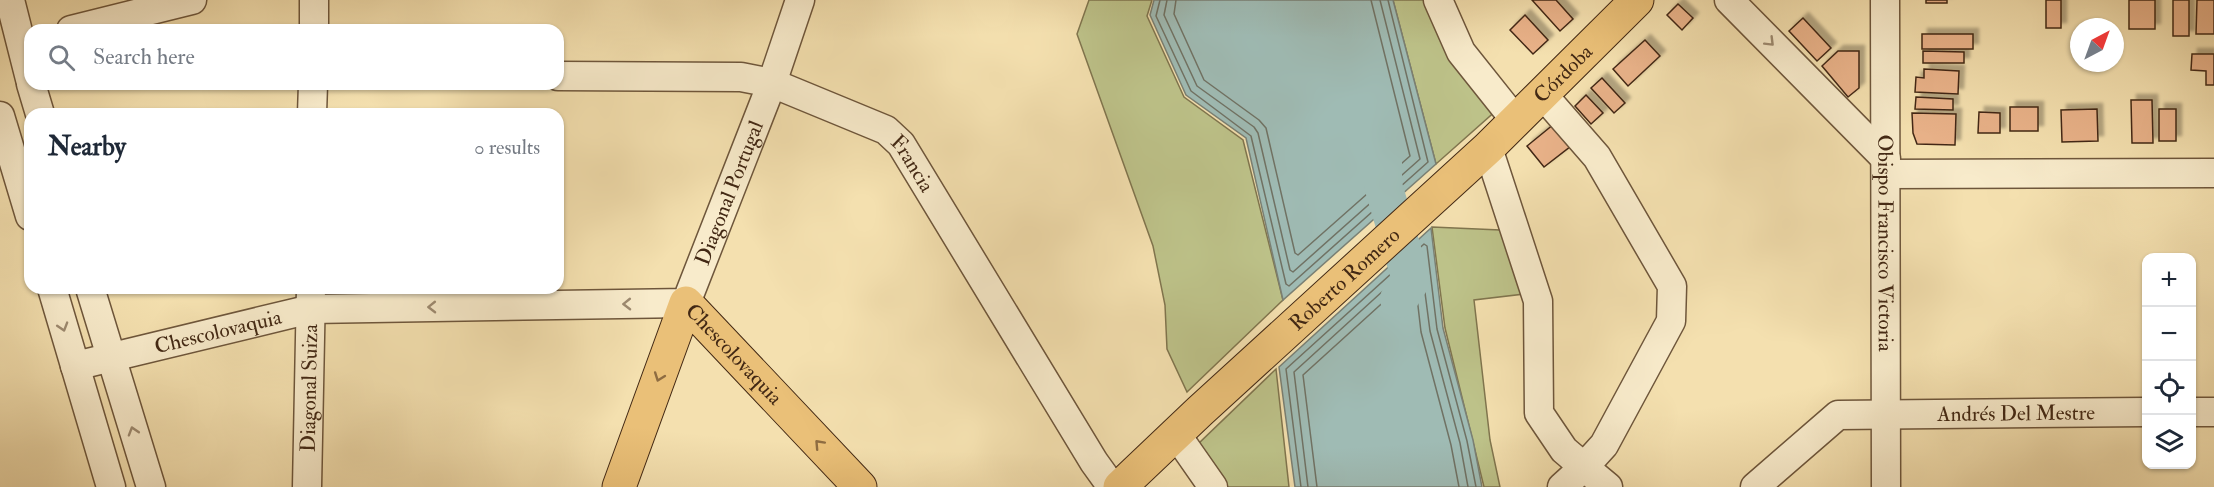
<!DOCTYPE html>
<html lang="en">
<head>
<meta charset="utf-8">
<style>
	body { margin:0; font-family:"IM FELL Double Pica",serif; background:#f2f2f3; color:#1f2937 }
	.controls { position:absolute; right:18px; bottom:18px; display:grid; overflow:hidden; border-radius:12px; box-shadow:0 2px 4px #0004 }
	.controls button { width:54px; height:54px; display:grid; place-items:center; padding:0; border:0; border-bottom:2px solid #e0e1e3; background:#fff; color:#1f2937; font:30px sans-serif }
	.compass { position:absolute; left:2070px; top:18px; width:54px; height:54px; border-radius:50%; background:#fff; box-shadow:0 2px 4px #0004; rotate:41deg }
	.list { margin:0; padding:0; list-style:none }
	h2 { display:flex; justify-content:space-between; align-items:center; height:78px; margin:0; padding:0 24px; font-size:26px }
	h2 small { font-size:20px; font-weight:400; color:#747a83 }
	.icon { flex:none; width:33px; height:33px; fill:none; stroke:currentColor; stroke-width:2; stroke-linecap:round; stroke-linejoin:round }
	.map { position:relative; flex:none; width:2214px; height:487px; overflow:hidden }
	.search { position:absolute; background:#fff; box-shadow:0 2px 4px #0004; left:24px; top:24px; width:540px; height:66px; display:flex; align-items:center; gap:15px; box-sizing:border-box; padding:0 21px; border-radius:18px; color:#747a83; font-size:22px }
	.panel { position:absolute; background:#fff; box-shadow:0 2px 4px #0004; left:24px; top:108px; width:540px; height:186px; border-radius:18px }
	.map>svg:first-child { display:block }
	.green { fill:#bdc289; stroke:#80754e; stroke-width:1.5 }
	.water { fill:#9fbbb4; stroke:#7a8074; stroke-width:1.5 }
	.lines { fill:none; stroke-linecap:round; stroke-linejoin:round }
	.shore { stroke:#707264; stroke-width:1.5 }
	.river { stroke:#9fbbb4; stroke-width:38 }
	.building { fill:#e9b289; stroke:#422814; stroke-width:1.5; filter:url(#shadow) }
	.minor-casing { stroke:#6e563b; stroke-width:31 }
	.major-casing { stroke:#422814; stroke-width:35 }
	.minor { stroke:#f8ebcb; stroke-width:28 }
	.major { stroke:#eac078; stroke-width:33 }
	.oneway { stroke:#9d8a70 }
	.oneway2 { stroke:#8e6c41 }
	.labels { text-anchor:middle; dominant-baseline:central; stroke-width:5; stroke-linejoin:round; paint-order:stroke }
	.street-label { font-size:21px; fill:#422814; stroke:#f8ebcb }
</style>
</head>
<body>
<div class="map">
<svg width="2214" height="487" viewBox="0 0 2214 487">
	<defs>
		<filter id="shadow"><feDropShadow dx="5.5" dy="-5.5" stdDeviation="1.5" flood-color="#0004"/></filter>
	</defs>
	<rect width="100%" height="100%" fill="#f4e0af"/>
	<filter id="stains"><feTurbulence type="fractalNoise" baseFrequency=".00333" numOctaves="4"/><feColorMatrix values="0 0 0 0 .2 0 0 0 0 .09 0 0 0 0 .02 0 0 0 .5 -.17"/></filter>
	<radialGradient id="worn" r=".72"><stop offset=".6" stop-color="#630" stop-opacity="0"/><stop offset="1" stop-color="#630" stop-opacity=".3"/></radialGradient>
	<!-- green -->
	<g class="green">
		<path d="M1089,0H1152L1147,16L1184,97L1243,140L1283,300L1187,392L1167,349L1165,305L1153,246L1077,34Z"/>
		<path d="M1393,0H1432L1499,108L1436,164Z"/>
		<path d="M1432,227L1500,230L1524,294L1474,300L1490,440L1500,487H1484L1445,328Z"/>
		<path d="M1276,369L1289,487H1218L1196,446Z"/>
	</g>
	<!-- water -->
	<g class="water">
		<path d="M1154,0H1393L1436,164L1283,300L1246,138L1186,95L1150,15Z"/>
		<path d="M1431,228L1443,328L1473,440L1482,487H1295L1279,367Z"/>
	</g>
	<g class="lines">
		<!-- shore -->
		<g class="shore">
			<path d="M1160,0L1156,16L1191,91L1251,136L1286,284L1289,286L1428,162L1388,0"/>
			<path d="M1167,0L1164,15L1197,86L1254,127L1258,133L1290,270L1293,272L1420,159L1380,0"/>
			<path d="M1176,0L1174,14L1204,80L1259,120L1266,128L1295,253L1298,255L1410,156L1371,0"/>
			<path d="M1301,487L1286,369L1424,244L1427,246L1437,329L1467,441L1476,487"/>
			<path d="M1308,487L1294,372L1418,259L1421,262L1430,331L1460,443L1468,487"/>
			<path d="M1317,487L1303,375L1411,277L1415,280L1421,332L1451,445L1459,487"/>
		</g>
		<!-- river -->
		<path class="river" d="M1383,156V185L1411,280L1399,299"/>
	</g>
	<!-- building -->
	<g class="building">
		<path d="M1532,0H1556L1573,19L1560,31Z"/>
		<rect x="1926" y="0" width="21" height="3"/>
		<rect x="2046" y="0" width="15" height="28"/>
		<rect x="2129" y="0" width="26" height="29"/>
		<rect x="2173" y="0" width="16" height="36"/>
		<path d="M2197,0H2214V34H2196Z"/>
		<path d="M1678,4L1693,18L1682,30L1667,15Z"/>
		<path d="M1525,15L1548,40L1533,54L1510,30Z"/>
		<path d="M1803,18L1831,48L1817,61L1789,31Z"/>
		<rect x="1922" y="34" width="51" height="15"/>
		<path d="M1645,40L1660,56L1628,86L1613,69Z"/>
		<path d="M1838,51H1859V88L1848,97L1822,66Z"/>
		<path d="M1923,51L1964,52V63H1923Z"/>
		<path d="M2192,54H2214V85H2206V71L2191,70Z"/>
		<path d="M1924,69L1959,71L1958,94L1915,92L1916,77L1924,78Z"/>
		<path d="M1602,78L1625,103L1614,113L1591,88Z"/>
		<path d="M1586,95L1603,113L1591,124L1575,106Z"/>
		<path d="M1916,97L1953,99V110L1915,109Z"/>
		<path d="M2131,100H2152L2153,143H2132Z"/>
		<rect x="2010" y="107" width="28" height="24"/>
		<path d="M2097,109L2098,141L2062,142L2061,110Z"/>
		<rect x="2159" y="109" width="17" height="32"/>
		<path d="M1979,112L2000,113V133H1978Z"/>
		<path d="M1912,113L1956,114L1955,145L1917,144L1913,133Z"/>
		<path d="M1554,124L1571,146L1544,167L1527,146Z"/>
	</g>
	<g class="lines">
		<!-- minor casing -->
		<g class="minor-casing">
			<g id="minor">
				<path d="M10,0L30,79"/>
				<path d="M1438,0L1461,52L1516,121"/>
				<path d="M1729,0L1886,159"/>
				<path id="s1" d="M1885,0L1886,487"/>
				<path d="M71,30L192,0"/>
				<path d="M314,30V0"/>
				<path id="s2" d="M558,76L741,77L772,83L886,130L901,144L1094,462L1112,487"/>
				<path d="M31,84L40,114"/>
				<path d="M1543,95L1597,157L1672,286L1671,321L1604,445L1584,467L1608,487"/>
				<path d="M312,114L313,84"/>
				<path d="M0,116L30,216"/>
				<path d="M1488,148L1538,301L1539,413L1564,450L1584,467L1562,487"/>
				<path d="M1886,174L2214,173"/>
				<path d="M52,288L111,487"/>
				<path d="M90,288L151,487"/>
				<path id="s3" d="M75,366L311,309L686,303L772,83L800,0"/>
				<path d="M2192,412H2214"/>
				<path d="M1176,434L1213,487"/>
				<path id="s4" d="M307,487L311,288"/>
				<path id="s5" d="M1755,487L1838,415L2146,412"/>
			</g>
		</g>
		<!-- major casing -->
		<g class="major-casing">
			<g id="major">
				<path id="s6" d="M619,487L686,303L860,487"/>
				<path id="s7" d="M1120,487L1200,411L1488,148L1637,0"/>
			</g>
		</g>
		<!-- minor -->
		<use href="#minor" class="minor"/>
		<!-- major -->
		<use href="#major" class="major"/>
	</g>
	<!-- one-way arrows -->
	<defs><path id="oneway-chevron" d="M-2-3.5L2.5 0L-2 3.5" fill="none" stroke-width="1.6" stroke-linecap="round" stroke-linejoin="round" transform="scale(1.5)"/></defs>
	<g class="oneway">
		<use href="#oneway-chevron" transform="translate(1770 42) rotate(45)"/>
		<use href="#oneway-chevron" transform="translate(627 304) rotate(179)"/>
		<use href="#oneway-chevron" transform="translate(432 307) rotate(179)"/>
		<use href="#oneway-chevron" transform="translate(63 327) rotate(73)"/>
		<use href="#oneway-chevron" transform="translate(133 431) rotate(-107)"/>
	</g>
	<g class="oneway2">
		<use href="#oneway-chevron" transform="translate(659 377) rotate(110)"/>
		<use href="#oneway-chevron" transform="translate(819 444) rotate(-133)"/>
	</g>
	<g class="labels">
		<!-- street labels -->
		<g class="street-label">
			<text stroke="none"><textPath href="#s7" startOffset="606">Córdoba</textPath></text>
			<text stroke="none"><textPath href="#s2" startOffset="381">Francia</textPath></text>
			<text stroke="none"><textPath href="#s3" startOffset="736">Diagonal Portugal</textPath></text>
			<text stroke="none"><textPath href="#s1" startOffset="243">Obispo Francisco Victoria</textPath></text>
			<text stroke="none"><textPath href="#s7" startOffset="306">Roberto Romero</textPath></text>
			<text stroke="none"><textPath href="#s3" startOffset="147">Chescolovaquia</textPath></text>
			<text stroke="none"><textPath href="#s6" startOffset="266">Chescolovaquia</textPath></text>
			<text stroke="none"><textPath href="#s4" startOffset="99">Diagonal Suiza</textPath></text>
			<text stroke="none"><textPath href="#s5" startOffset="288">Andrés Del Mestre</textPath></text>
		</g>
	</g>
	<rect width="100%" height="100%" filter="url(#stains)"/>
	<rect width="100%" height="100%" fill="url(#worn)"/>
</svg>
<div class="controls">
<button>+</button>
<button>−</button>
<button><svg class="icon" aria-label="locate" viewBox="0 0 24 24"><circle cx="12" cy="12" r="6"/><path d="M12 2v4M12 18v4M2 12h4M18 12h4"/></svg></button>
<button><svg class="icon" aria-label="layers" viewBox="0 0 24 24"><path d="M12 4l9 5-9 5-9-5zM3 14l9 5 9-5"/></svg></button>
</div>
<svg class="compass" viewBox="-18 -18 36 36"><path d="M0-13l5 13h-10z" fill="#e53935"/><path d="M0 13l5-13h-10z" fill="#747a83"/></svg>
<div class="search"><svg class="icon" aria-label="search" viewBox="0 0 24 24"><circle cx="10" cy="10" r="6"/><path d="M15 15l6 6"/></svg>Search here</div>
<section class="panel">
<h2>Nearby<small>0 results</small></h2>
<ul class="list">
</ul>
</section>
</div>
</body>
</html>
